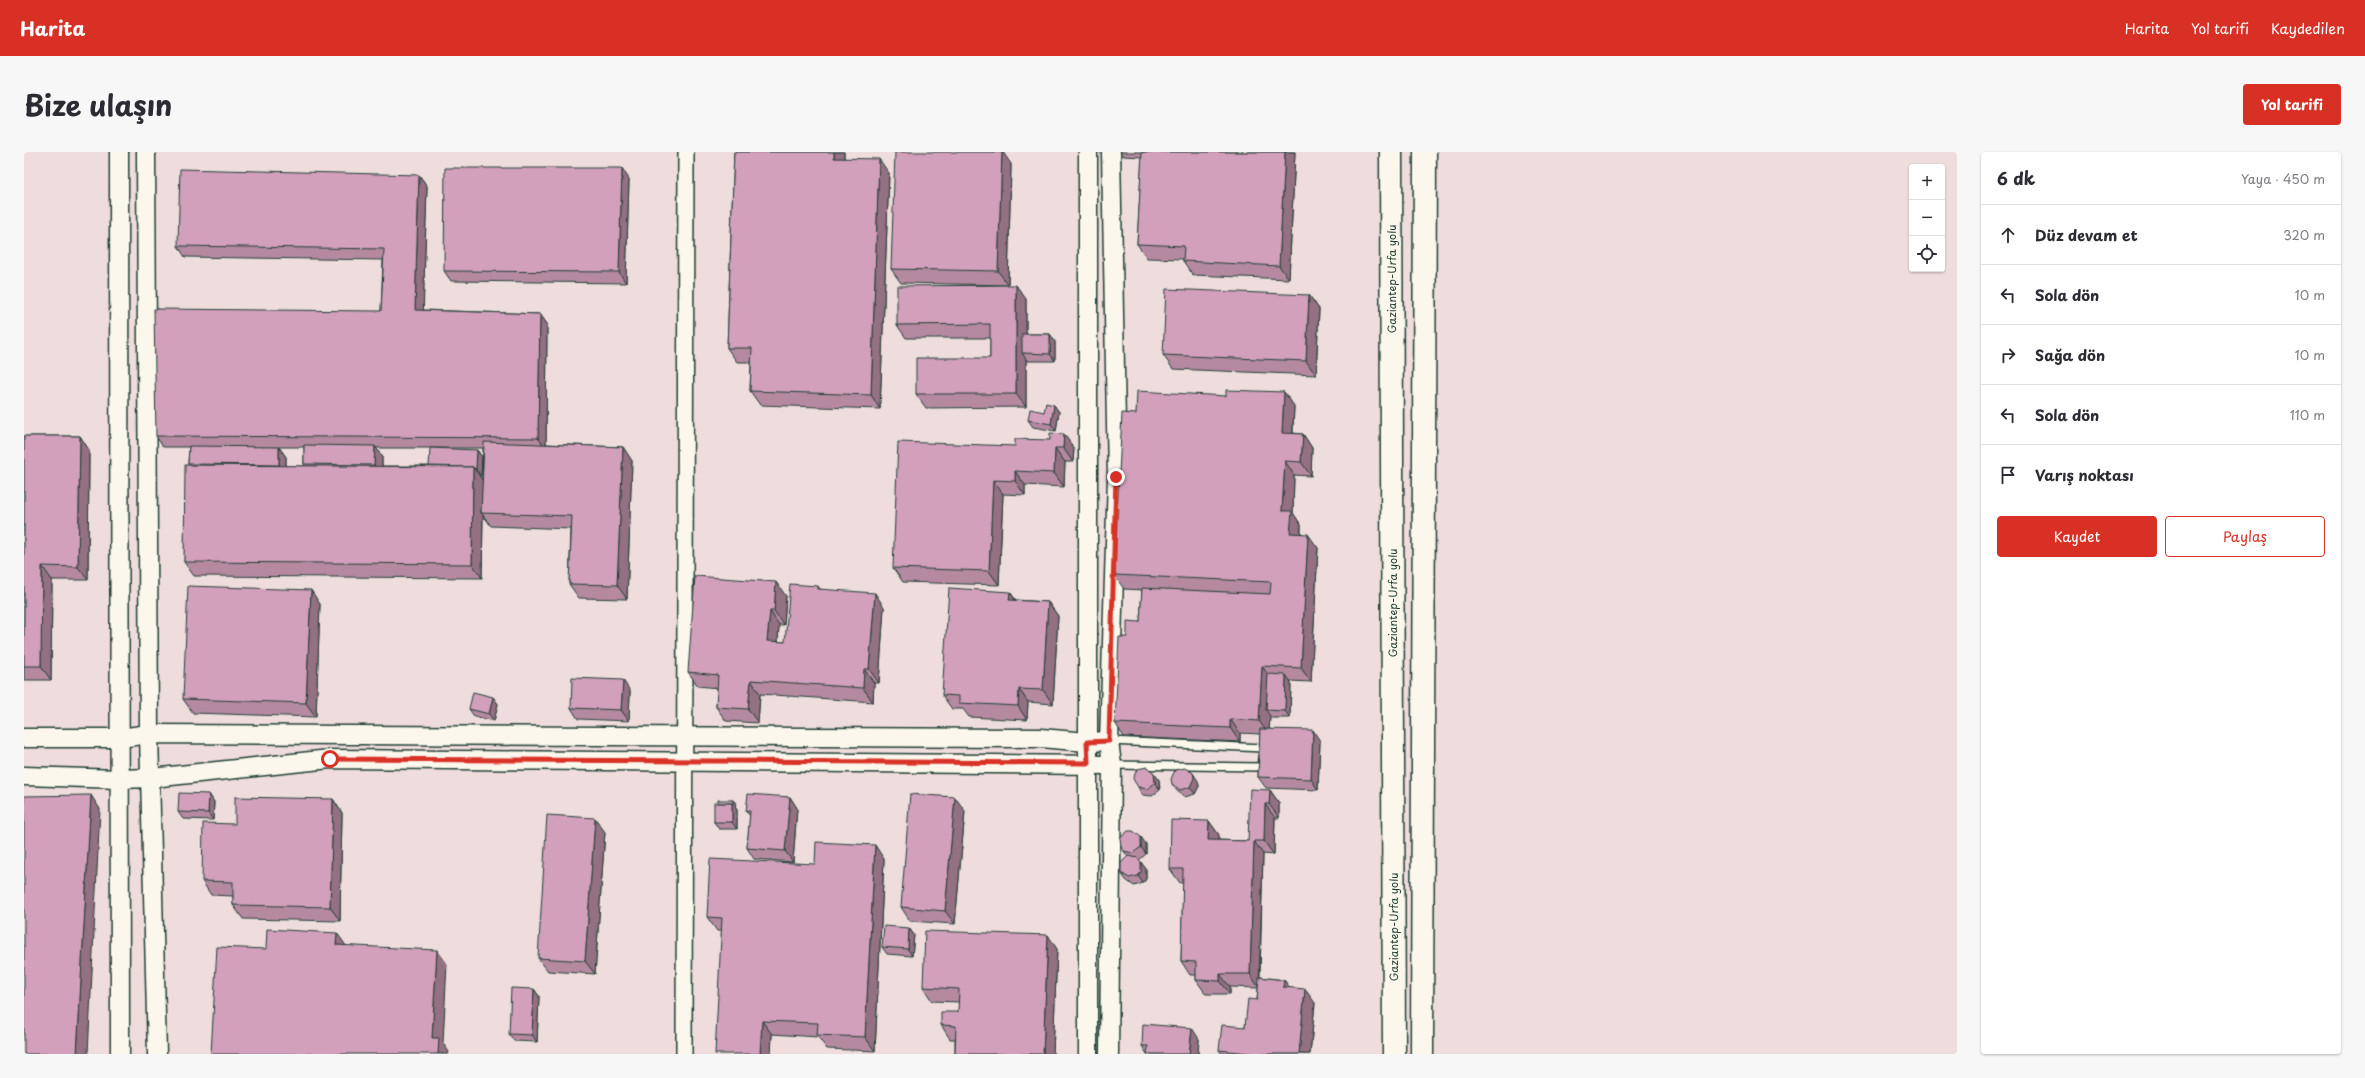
<!DOCTYPE html>
<html lang="tr">
<head>
<meta charset="utf-8">
<style>
	body { margin:0; font-family:"Playpen Sans",sans-serif; background:#f7f7f7; color:#2b2b33 }
	.controls { position:absolute; right:12px; top:12px; display:grid; overflow:hidden; border-radius:4px; box-shadow:0 1px 3px #0004 }
	.controls button { width:36px; height:36px; display:grid; place-items:center; padding:0; border:0; border-bottom:1px solid #e1e1e2; background:#fff; color:#2b2b33; font:20px sans-serif }
	.stop { position:absolute; width:12px; height:12px; margin:-9px; border:3px solid #d93025; border-radius:50%; background:#fff }
	.stop.end { background:#d93025; border-color:#fff; box-shadow:0 1px 4px #0008 }
	.list { margin:0; padding:0; list-style:none }
	h2 { display:flex; justify-content:space-between; align-items:center; height:52px; margin:0; padding:0 16px; font-size:17px }
	h2 small { font-size:13px; font-weight:400; color:#7c7c81 }
	.list li { display:grid; grid-template-columns:26px 1fr auto; gap:12px; align-items:center; box-sizing:border-box; height:60px; padding:0 16px; border-top:1px solid #e1e1e2 }
	.list b { display:block; font-size:15px; white-space:nowrap }
	.list em { font-size:13px; font-style:normal; color:#7c7c81 }
	.actions { display:flex; gap:8px; padding:12px 16px }
	.actions a { flex:1; padding:9px 0; border:1px solid #d93025; border-radius:4px; text-align:center; font-size:14px; color:#d93025 }
	.actions .main { background:#d93025; color:#fff }
	.icon { flex:none; width:22px; height:22px; fill:none; stroke:currentColor; stroke-width:2; stroke-linecap:round; stroke-linejoin:round }
	.map { position:relative; flex:none; width:1933px; height:902px; overflow:hidden; border-radius:4px }
	header { display:flex; align-items:center; gap:24px; box-sizing:border-box; height:56px; padding:0 20px; background:#d93025; color:#fff }
	header strong { font-size:19px }
	nav { display:flex; gap:22px; margin-inline-start:auto; font-size:14px }
	.intro { display:flex; align-items:center; justify-content:space-between; box-sizing:border-box; height:96px; padding:0 24px }
	h1 { margin:0; font-size:28px }
	.button { padding:10px 18px; border-radius:4px; background:#d93025; color:#fff; font-size:14px; font-weight:700 }
	main { display:flex; gap:24px; padding:0 24px }
	aside { flex:1; background:#fff; border-radius:4px; box-shadow:0 1px 3px #0004 }
	.map>svg:first-child { display:block }
	.lines { fill:none; stroke-linecap:round; stroke-linejoin:round }
	.service-casing { stroke:#1f3d34; stroke-width:10 }
	.minor-casing { stroke:#1f3d34; stroke-width:18 }
	.tertiary-casing { stroke:#1f3d34; stroke-width:21 }
	.trunk-casing { stroke:#1f3d34; stroke-width:25 }
	.service { stroke:#fbf7ec; stroke-width:7 }
	.minor { stroke:#fbf7ec; stroke-width:15 }
	.tertiary { stroke:#fbf7ec; stroke-width:18 }
	.trunk { stroke:#fbf7ec; stroke-width:22 }
	.wall { fill:#b58aa1; stroke:#1f3d34; fill-rule:evenodd }
	.shaded-wall { fill:#947083; stroke:#1f3d34 }
	.building { fill:#d3a0bb; stroke:#1f3d34 }
	.route { stroke:#d93025; stroke-width:5 }
	.labels { text-anchor:middle; dominant-baseline:central; stroke-width:3; stroke-linejoin:round; paint-order:stroke }
	.street-label { font-size:11px; fill:#1f3d34; stroke:#fbf7ec }
</style>
</head>
<body>
<header>
<strong>Harita</strong>
<nav><a>Harita</a><a>Yol tarifi</a><a>Kaydedilen</a></nav>
</header>
<div class="intro"><h1>Bize ulaşın</h1><a class="button">Yol tarifi</a></div>
<main>
<div class="map">
<svg width="1933" height="902" viewBox="0 0 1933 902">
	<rect width="100%" height="100%" fill="#efdddd"/>
	<filter id="ink" filterUnits="userSpaceOnUse"><feTurbulence type="fractalNoise" baseFrequency=".025" numOctaves="2"/><feDisplacementMap in="SourceGraphic" scale="8" xChannelSelector="R" yChannelSelector="G"/><feConvolveMatrix kernelMatrix="1 2 1 2 8 2 1 2 1" color-interpolation-filters="sRGB"/></filter>
	<g filter="url(#ink)">
		<g class="lines">
			<!-- service casing -->
			<g class="service-casing">
				<path id="service" d="M1086,589L1239,596L1237,615L1088,613"/>
			</g>
			<!-- minor casing -->
			<g class="minor-casing">
				<path id="minor" d="M660,902L662,0"/>
			</g>
			<!-- tertiary casing -->
			<g class="tertiary-casing">
				<g id="tertiary">
					<path d="M95,0L96,902"/>
					<path d="M122,0L125,582L133,902"/>
					<path d="M0,586H96L125,582L1017,586L1063,590L1085,589"/>
					<path d="M0,624L95,627L128,626L306,607L1088,613"/>
					<path d="M1064,902V0"/>
					<path d="M1085,902L1088,613L1085,589L1093,325L1087,0"/>
				</g>
			</g>
			<!-- trunk casing -->
			<g class="trunk-casing">
				<g id="trunk">
					<path d="M1367,0L1370,902"/>
					<path d="M1398,902L1401,0"/>
				</g>
			</g>
			<!-- service -->
			<use href="#service" class="service"/>
			<!-- minor -->
			<use href="#minor" class="minor"/>
			<!-- tertiary -->
			<use href="#tertiary" class="tertiary"/>
			<!-- trunk -->
			<use href="#trunk" class="trunk"/>
		</g>
		<!-- wall -->
		<g class="wall">
			<path d="M710,0H820V6L865,21L856,257L736,253L726,239L727,210H713L703,196Z"/>
			<path d="M1096,0H1271L1265,127L1169,123L1159,109V107L1123,106L1113,92L1118,5L1099,4Z"/>
			<path d="M987,12L984,133L877,131L867,117Z"/>
			<path d="M395,23L403,34L399,158L516,162L523,172L522,292L599,295L608,309L603,447L555,446L545,432L547,377L467,374L459,363L458,426L170,424L160,410L165,313L164,312L165,295H139L132,284L357,159L359,108L161,105L154,94ZM255,295H280V312L281,314H262V305ZM352,296H459L458,328L456,324H457L458,305L453,298L405,314H358V304Z"/>
			<path d="M605,27L602,131L427,129L420,119Z"/>
			<path d="M1285,143L1295,157L1292,223L1149,217L1139,203Z"/>
			<path d="M1002,147V182H1026L1031,190V209H1003L1002,207V255L902,256L892,242L966,206V186H882L873,173Z"/>
			<path d="M1260,240L1270,254L1269,281L1279,282L1288,296L1287,324L1270,323L1269,361L1277,373V381L1294,396L1287,530L1266,529L1267,530L1266,566H1247L1246,564L1245,577L1296,589L1294,638L1242,636L1234,625L1236,582L1216,581V590L1100,585L1091,571L1103,485L1116,470L1118,438L1100,437L1090,423L1112,262Z"/>
			<path d="M1030,253L1035,260L1032,279L1009,275L1004,268L1020,260Z"/>
			<path d="M0,284H56L65,298L64,428H28L27,528H0Z"/>
			<path d="M1026,288L1050,296L1049,310H1041L1040,335L1001,333V343L979,342L975,433L879,430L869,416L991,294Z"/>
			<path d="M794,434L796,437L860,455L855,531H850L849,550L736,542L734,571L702,569L692,555L693,536L674,534L664,520L762,444L760,473H755L754,490H761Z"/>
			<path d="M986,440L992,448L1024,450L1034,464L1029,552L1004,550L1003,568L945,565L939,557H928L918,543Z"/>
			<path d="M296,452L292,565L169,561L159,547Z"/>
			<path d="M606,539L605,569L554,567L547,556Z"/>
			<path d="M469,545L474,552L470,569L450,564L445,557Z"/>
			<path d="M1130,621L1135,628L1136,638L1128,644L1118,643L1114,635Z"/>
			<path d="M1174,629L1175,634L1171,642L1161,645L1153,639L1148,632Z"/>
			<path d="M1246,638L1255,651V666H1251L1250,703L1239,702L1236,825L1260,828L1266,836L1291,851L1286,902H1198L1195,898L1221,875L1233,848L1234,836L1206,835V842H1182L1172,828V823H1166L1157,809L1159,731H1156L1146,717L1185,669L1195,683L1194,688L1224,689Z"/>
			<path d="M185,642L190,650L189,668L159,667L154,660Z"/>
			<path d="M766,645L773,656L769,710L730,707L723,696L726,664L722,659Z"/>
			<path d="M309,647L318,661L316,769L219,767L209,753V744L187,743L178,729L211,672Z"/>
			<path d="M709,648L712,651L711,655L713,658V677H695L690,670L694,651Z"/>
			<path d="M941,659L931,772L886,769L877,755Z"/>
			<path d="M581,680L571,822L524,819L514,806Z"/>
			<path d="M1122,692V702L1115,708L1122,717V727L1119,731L1110,734L1102,728L1097,721L1104,705L1097,695Z"/>
			<path d="M860,707L851,899L803,897L794,885L748,882L747,902L698,779H693L683,765L791,712Z"/>
			<path d="M885,776L890,783L888,804L863,802L858,795Z"/>
			<path d="M1033,797L1029,902H931V887H926L917,873L934,860L935,850L908,849L899,835Z"/>
			<path d="M510,837L515,844L513,890L490,889L485,882Z"/>
			<path d="M1175,887L1174,902H1123L1118,894Z"/>
		</g>
		<!-- shaded-wall -->
		<g class="shaded-wall">
			<path d="M810,0H820V20L810,6Z"/>
			<path d="M978,0H979L987,12L984,133L974,119Z"/>
			<path d="M1261,0H1271L1265,127L1255,114Z"/>
			<path d="M855,7L865,21L856,257L847,243Z"/>
			<path d="M598,16L605,27L602,131L595,120Z"/>
			<path d="M395,23L403,34L399,168L391,158Z"/>
			<path d="M992,133L1002,147V201H998L1002,207V255L992,242Z"/>
			<path d="M1285,143L1295,157L1292,223L1282,209Z"/>
			<path d="M516,162L523,172L522,296L514,286Z"/>
			<path d="M1026,182L1031,190V209L1026,202Z"/>
			<path d="M1260,240L1270,254L1268,295L1258,281Z"/>
			<path d="M1030,253L1035,260L1032,279L1027,272Z"/>
			<path d="M1040,282L1050,296L1049,310L1039,296Z"/>
			<path d="M1279,282L1288,296L1287,324L1277,310Z"/>
			<path d="M56,284L65,298L64,428L54,415Z"/>
			<path d="M351,294L358,304V324L350,313Z"/>
			<path d="M255,295L262,305V324L255,313Z"/>
			<path d="M599,295L608,309L603,447L593,433Z"/>
			<path d="M1031,296L1041,310L1040,335L1030,321Z"/>
			<path d="M453,298L458,305L457,324L452,317Z"/>
			<path d="M1261,309L1270,323L1269,361L1277,373L1276,395L1266,381L1258,359Z"/>
			<path d="M449,315L459,329L457,361L459,363L458,426L448,412Z"/>
			<path d="M991,319L1001,333V343L991,329Z"/>
			<path d="M969,328L979,342L975,433L965,419Z"/>
			<path d="M1284,382L1294,396L1287,530L1277,516Z"/>
			<path d="M18,414L28,428L27,528L17,514Z"/>
			<path d="M752,430L762,444L760,473L750,459Z"/>
			<path d="M287,438L296,452L292,565L282,551Z"/>
			<path d="M986,440L995,454L985,448Z"/>
			<path d="M851,441L860,455L855,531L845,517Z"/>
			<path d="M1024,450L1034,464L1029,552L1019,538Z"/>
			<path d="M746,459L755,473L753,503L743,489Z"/>
			<path d="M1238,514L1248,528L1242,558L1246,564L1245,583L1235,569Z"/>
			<path d="M840,517L850,531L849,550L839,536Z"/>
			<path d="M1262,523L1267,530L1266,566L1261,559Z"/>
			<path d="M599,528L606,539L605,569L597,558Z"/>
			<path d="M727,528L736,542L734,571L724,557Z"/>
			<path d="M995,537L1004,550L1003,568L994,554Z"/>
			<path d="M469,545L474,552L470,569L465,562Z"/>
			<path d="M1206,567L1216,581V590L1206,576Z"/>
			<path d="M1289,578L1296,589L1294,638L1287,627Z"/>
			<path d="M1130,621L1135,628L1136,638L1131,631Z"/>
			<path d="M1169,621L1174,629L1175,634L1171,642L1166,635Z"/>
			<path d="M1246,638L1255,651V666L1245,652Z"/>
			<path d="M185,642L190,650L189,668L184,661Z"/>
			<path d="M67,643L76,657L64,902H53Z"/>
			<path d="M766,645L773,656L769,710L761,699Z"/>
			<path d="M931,645L941,659L931,772L921,759Z"/>
			<path d="M309,647L318,661L316,769L306,755Z"/>
			<path d="M709,648L712,651L711,655L713,658V677L708,670V651Z"/>
			<path d="M1241,652L1251,666L1250,703L1240,689Z"/>
			<path d="M571,666L581,680L571,822L561,809Z"/>
			<path d="M1185,669L1195,683L1194,702L1184,688Z"/>
			<path d="M1117,685L1122,692V702L1117,695Z"/>
			<path d="M1230,689L1239,702L1235,836L1226,822Z"/>
			<path d="M851,693L860,707L851,899L841,885Z"/>
			<path d="M1117,710L1122,717V727L1119,731L1114,724Z"/>
			<path d="M885,776L890,783L888,804L884,797Z"/>
			<path d="M313,781L323,795L312,793Z"/>
			<path d="M1024,783L1033,797L1029,902H1019Z"/>
			<path d="M413,798L423,812L419,891L425,900L424,902H414L408,886Z"/>
			<path d="M1196,822L1206,835V842L1196,829Z"/>
			<path d="M1260,828L1270,842L1259,835Z"/>
			<path d="M510,837L515,844L513,890L508,883Z"/>
			<path d="M1281,837L1291,851L1286,902H1275Z"/>
			<path d="M738,869L748,882L747,902H736Z"/>
			<path d="M1168,876L1175,887L1174,902H1165Z"/>
		</g>
		<!-- building -->
		<g class="building">
			<path d="M710,0H810V6L855,7L847,243L726,239L728,196H703Z"/>
			<path d="M871,0H978L974,119L867,117Z"/>
			<path d="M1118,0H1261L1255,114L1159,109L1160,94L1113,92Z"/>
			<path d="M421,16H598L595,120L420,119Z"/>
			<path d="M156,17L395,23L391,158L516,162L514,286L132,284L130,157L357,159L360,97L154,94Z"/>
			<path d="M992,133V242H892V206H966V172L873,173V134Z"/>
			<path d="M1142,137L1285,143L1282,209L1139,203Z"/>
			<path d="M998,182H1026V202L998,201Z"/>
			<path d="M1202,238L1260,240L1258,281L1279,282L1277,310L1261,309L1258,359H1268L1266,381L1284,382L1277,516L1238,514L1235,569L1206,567V576L1091,571L1095,485H1103V469L1116,470L1118,436L1246,442L1247,430L1090,423L1098,261L1112,262L1113,239L1202,244Z"/>
			<path d="M1022,251L1030,253L1027,272L1004,268L1006,257L1020,260Z"/>
			<path d="M1026,281L1040,282L1039,296H1031L1030,321L991,319V329L969,328L965,419L869,416L874,290L991,294V287L1026,288Z"/>
			<path d="M0,284H56L54,415L18,414L17,514H0Z"/>
			<path d="M460,290L599,295L593,433L545,432L548,364L457,361Z"/>
			<path d="M280,293L351,294L350,313L280,312Z"/>
			<path d="M165,294L255,295V313L164,312Z"/>
			<path d="M406,296L453,298L452,317H451L449,315L405,314Z"/>
			<path d="M161,313L449,315L448,412L160,410Z"/>
			<path d="M671,424L752,430L750,459H746L743,489L761,490L766,432L794,434V437L851,441L845,517H840L839,536L727,528L724,557L692,555L694,523L664,520Z"/>
			<path d="M164,434L287,438L282,551L159,547Z"/>
			<path d="M925,436L986,440L985,448L1024,450L1019,538L995,537L994,554L935,551V544L918,543Z"/>
			<path d="M1244,522L1262,523L1261,559L1242,558Z"/>
			<path d="M548,526L599,528L597,558L547,556Z"/>
			<path d="M449,540L469,545L465,562L445,557Z"/>
			<path d="M1236,577L1289,578L1287,627L1234,625Z"/>
			<path d="M1123,615L1130,621L1131,631L1123,637L1114,635L1109,627L1113,617Z"/>
			<path d="M1161,616L1169,621L1170,626L1166,635L1156,638L1148,632L1147,627L1151,618Z"/>
			<path d="M1226,637L1246,638L1245,652H1241L1240,689H1230L1226,822H1196V829L1172,828V810L1157,809L1159,717H1146L1147,668L1185,669L1184,688L1224,689Z"/>
			<path d="M155,641L185,642L184,661L154,660Z"/>
			<path d="M724,642L766,645L761,699L723,696L726,659H722Z"/>
			<path d="M886,642L931,645L921,759L877,755Z"/>
			<path d="M67,643L53,902H0V644Z"/>
			<path d="M211,645L309,647L306,755L209,753V730L178,729L179,671L211,672Z"/>
			<path d="M694,648H709V652L708,651H694Z"/>
			<rect x="690" y="651" width="18" height="19"/>
			<path d="M523,663L571,666L561,809L514,806Z"/>
			<path d="M1104,679H1109L1117,685V695L1109,701L1100,699L1097,695L1096,686Z"/>
			<path d="M792,690L851,693L841,885L793,883L794,871L738,869L736,902H691L698,766L683,765L686,707L791,712Z"/>
			<path d="M1104,704L1114,706L1117,710V720L1114,724L1105,726L1097,721V711Z"/>
			<path d="M860,774L885,776L884,797L858,795Z"/>
			<path d="M243,777L313,781L312,793L413,798L408,886H415L414,902H187L193,795L242,797Z"/>
			<path d="M901,779L1024,783L1019,902H931L932,874L917,873V860H934L935,837L899,835Z"/>
			<path d="M1235,825L1260,828L1259,835L1281,837L1275,902H1235L1195,898L1198,873L1221,875L1224,847L1233,848Z"/>
			<path d="M487,836L510,837L508,883L485,882Z"/>
			<path d="M1119,872L1168,876L1165,902H1123L1124,894H1118Z"/>
		</g>
	</g>
	<g class="lines" filter="url(#ink)">
		<!-- route -->
		<path class="route" d="M306,607L1064,611L1063,590L1085,589L1092,325"/>
	</g>
	<g class="labels">
		<!-- street labels -->
		<g class="street-label">
			<text transform="translate(1367 127) rotate(-90)">Gaziantep-Urfa yolu</text>
			<text transform="translate(1368 451) rotate(-90)">Gaziantep-Urfa yolu</text>
			<text transform="translate(1369 775) rotate(-90)">Gaziantep-Urfa yolu</text>
		</g>
	</g>
</svg>
<div class="controls">
<button>+</button>
<button>−</button>
<button><svg class="icon" aria-label="locate" viewBox="0 0 24 24"><circle cx="12" cy="12" r="6"/><path d="M12 2v4M12 18v4M2 12h4M18 12h4"/></svg></button>
</div>
<div class="stop" style="left:306px;top:607px"></div>
<div class="stop end" style="left:1092px;top:325px"></div>
</div>
<aside>
<h2>6 dk<small>Yaya · 450 m</small></h2>
<ul class="list">
<li><svg class="icon" aria-label="ahead" viewBox="0 0 24 24"><path d="M12 20V5M6 11l6-6 6 6"/></svg><div><b>Düz devam et</b></div><em>320 m</em></li>
<li><svg class="icon" aria-label="left" viewBox="0 0 24 24"><path d="M17 20v-9H6M10 6l-5 5 5 5"/></svg><div><b>Sola dön</b></div><em>10 m</em></li>
<li><svg class="icon" aria-label="right" viewBox="0 0 24 24"><path d="M7 20v-9h11M14 6l5 5-5 5"/></svg><div><b>Sağa dön</b></div><em>10 m</em></li>
<li><svg class="icon" aria-label="left" viewBox="0 0 24 24"><path d="M17 20v-9H6M10 6l-5 5 5 5"/></svg><div><b>Sola dön</b></div><em>110 m</em></li>
<li><svg class="icon" aria-label="arrive" viewBox="0 0 24 24"><path d="M6 21V4h12l-3 4 3 4H6"/></svg><div><b>Varış noktası</b></div></li>
</ul>
<div class="actions"><a class="main">Kaydet</a><a>Paylaş</a></div>
</aside>
</main>
</body>
</html>
